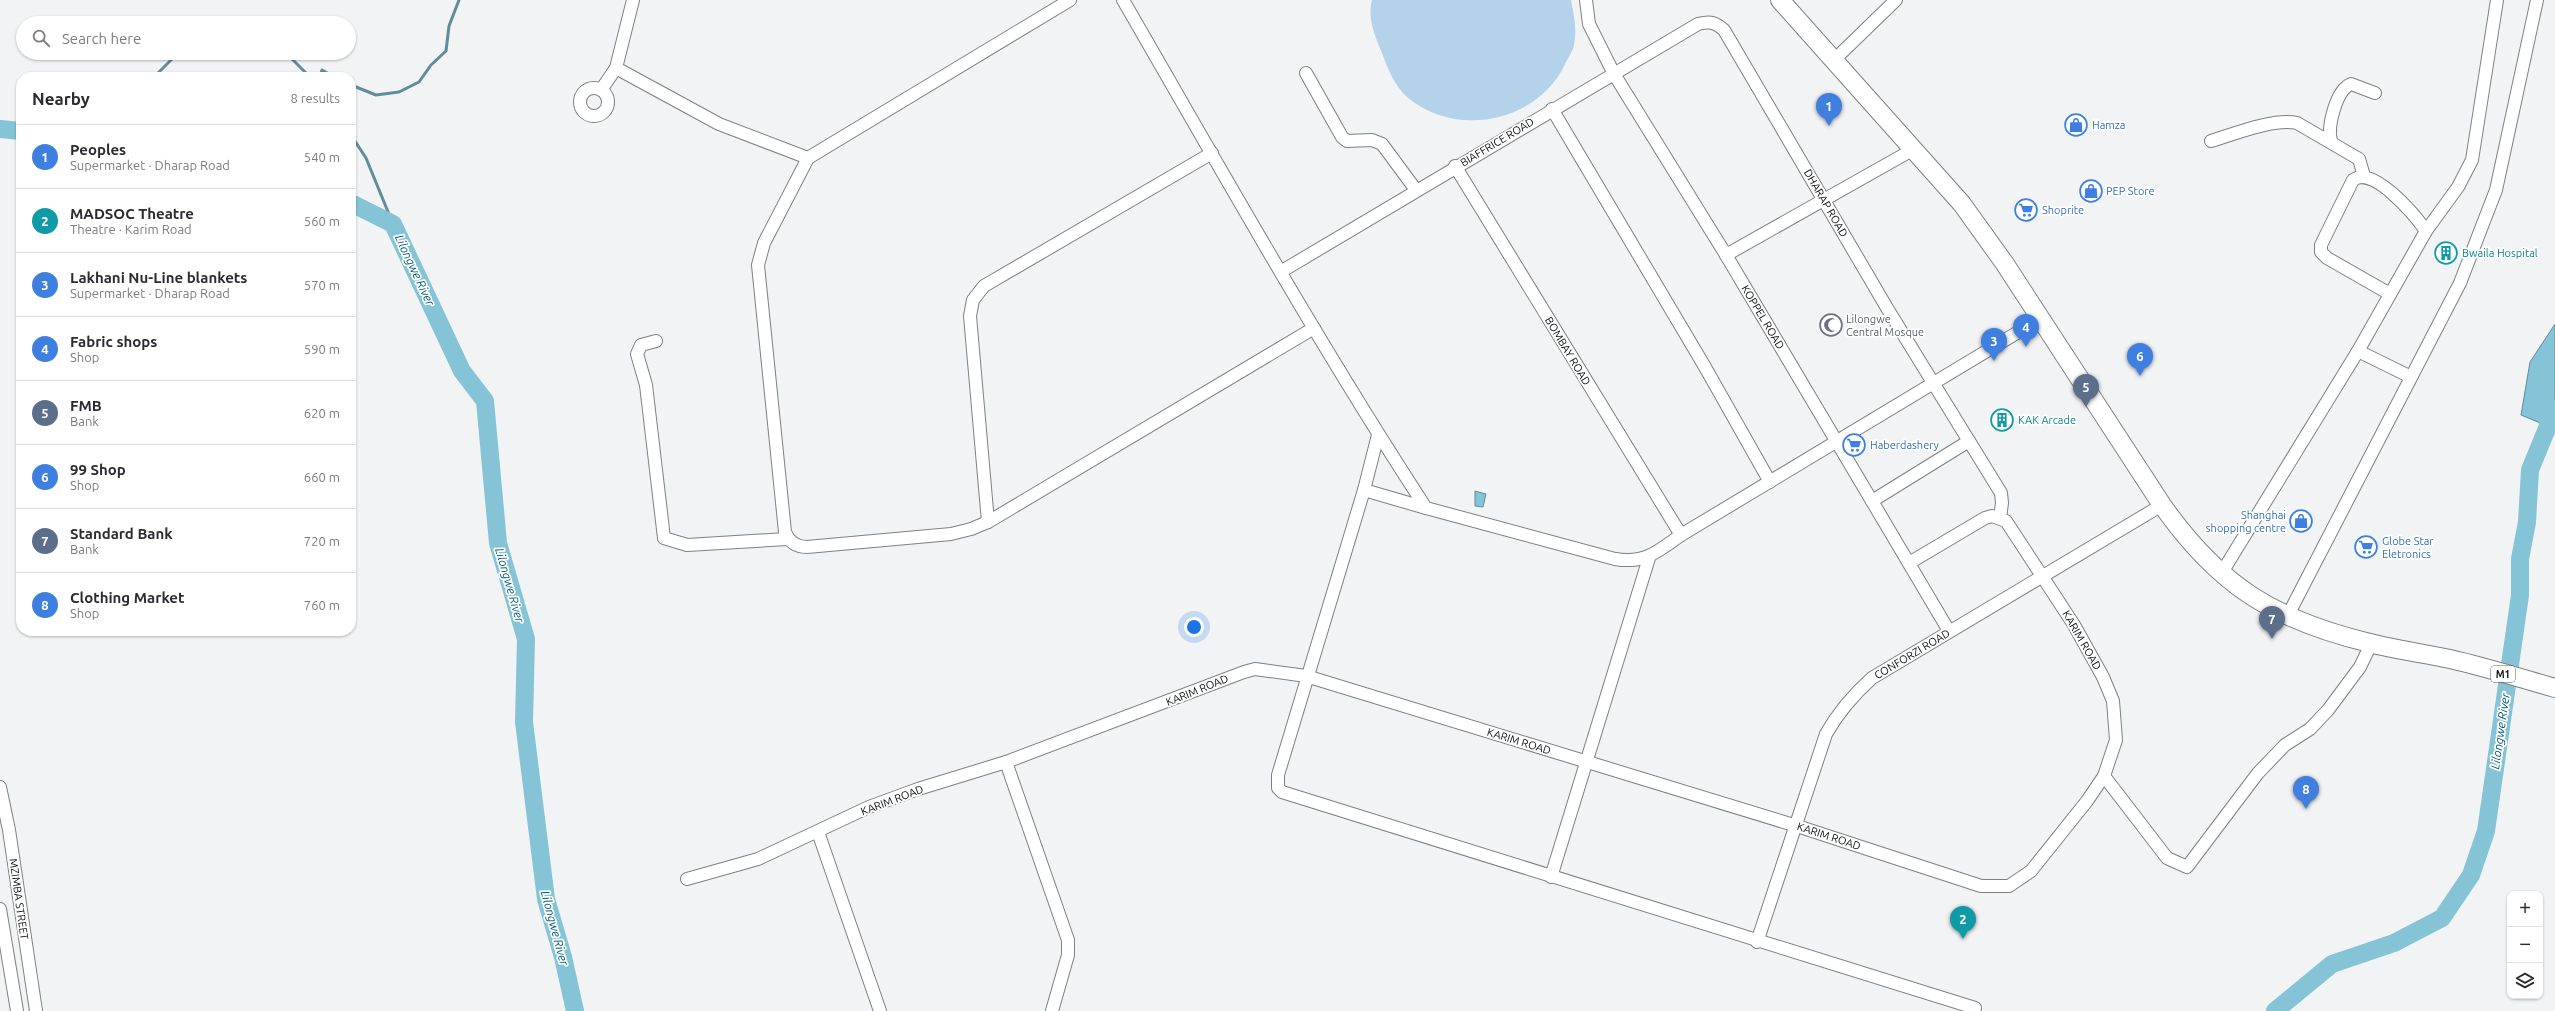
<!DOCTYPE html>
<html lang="en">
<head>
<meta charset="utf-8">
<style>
	body { margin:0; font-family:Ubuntu,sans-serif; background:#f7f7f7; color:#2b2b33 }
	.controls { position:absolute; right:12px; bottom:12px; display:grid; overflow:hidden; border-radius:8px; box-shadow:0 1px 3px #0004 }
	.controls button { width:36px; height:36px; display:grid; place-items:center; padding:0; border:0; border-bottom:1px solid #e1e1e2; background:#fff; color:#2b2b33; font:20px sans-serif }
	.you { position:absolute; left:1194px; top:627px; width:14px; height:14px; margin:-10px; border:3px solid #fff; border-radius:50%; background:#1a73e8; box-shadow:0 0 0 6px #1a73e833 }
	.badge { display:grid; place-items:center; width:26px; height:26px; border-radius:50%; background:#01896e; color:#fff; font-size:13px; font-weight:700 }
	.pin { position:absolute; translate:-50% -33px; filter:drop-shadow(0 1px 2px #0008) }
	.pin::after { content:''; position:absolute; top:21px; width:14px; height:12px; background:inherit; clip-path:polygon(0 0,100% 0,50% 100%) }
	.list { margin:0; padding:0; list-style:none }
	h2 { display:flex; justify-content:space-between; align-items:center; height:52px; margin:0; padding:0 16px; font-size:17px }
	h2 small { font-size:13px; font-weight:400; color:#7c7c81 }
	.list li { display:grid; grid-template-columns:26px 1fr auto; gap:12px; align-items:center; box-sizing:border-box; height:64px; padding:0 16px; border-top:1px solid #e1e1e2 }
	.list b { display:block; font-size:15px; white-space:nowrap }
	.list p { margin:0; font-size:13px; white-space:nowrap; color:#7c7c81 }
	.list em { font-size:13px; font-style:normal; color:#7c7c81 }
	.icon { flex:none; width:22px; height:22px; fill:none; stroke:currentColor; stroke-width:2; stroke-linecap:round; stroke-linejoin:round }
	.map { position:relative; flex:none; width:2555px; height:1011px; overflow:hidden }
	.search { position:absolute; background:#fff; box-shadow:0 1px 3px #0004; left:16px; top:16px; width:340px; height:44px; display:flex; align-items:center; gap:10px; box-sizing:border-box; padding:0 14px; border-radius:22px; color:#7c7c81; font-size:15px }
	.panel { position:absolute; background:#fff; box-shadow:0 1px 3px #0004; left:16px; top:72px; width:340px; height:564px; border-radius:16px }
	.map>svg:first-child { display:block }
	.pitch { fill:#b4d2e9 }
	.water { fill:#85c3d6; stroke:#618d9a }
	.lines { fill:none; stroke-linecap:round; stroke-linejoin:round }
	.stream { stroke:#618d9a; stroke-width:3 }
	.river { stroke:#85c3d6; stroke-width:18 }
	.minor-casing { stroke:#7e8081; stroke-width:14 }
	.highway-casing { stroke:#7e8081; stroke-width:20 }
	.minor { stroke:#fff; stroke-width:12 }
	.highway { stroke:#fff; stroke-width:18 }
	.labels { text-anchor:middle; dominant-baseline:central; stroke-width:3.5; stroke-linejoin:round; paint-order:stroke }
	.shield { fill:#fff; stroke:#565656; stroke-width:1 }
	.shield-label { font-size:10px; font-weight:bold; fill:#0d0e0e }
	.shop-label { font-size:11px; fill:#366cbe; stroke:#fff; text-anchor:start }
	.street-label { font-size:11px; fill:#0d0e0e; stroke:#fff }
	.culture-label { font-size:11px; fill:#0d838f; stroke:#fff; text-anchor:start }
	.worship-label { font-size:11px; fill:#5b616d; stroke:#fff; text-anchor:start }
	.water-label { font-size:12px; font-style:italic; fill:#035c70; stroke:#fff }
</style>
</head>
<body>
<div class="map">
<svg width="2555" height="1011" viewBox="0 0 2555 1011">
	<rect width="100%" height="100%" fill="#f1f3f4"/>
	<!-- pitch -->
	<path class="pitch" d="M1372,0H1571C1574,16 1577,29 1574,45C1573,51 1568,58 1565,64C1538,122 1456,139 1407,97C1394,85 1388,69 1382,53C1375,36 1367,18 1372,0Z"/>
	<!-- water -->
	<g class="water">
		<path d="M2555,324V396L2553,405L2555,429L2521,415L2530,362Z"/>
		<path d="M1475,491L1486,494L1483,507L1475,506Z"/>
	</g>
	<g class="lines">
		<!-- stream -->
		<g class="stream">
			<path d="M247,23H261"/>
			<path d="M286,53L310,77"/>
			<path d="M154,77L178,53"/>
			<path d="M320,77L322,70L334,77"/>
			<path d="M351,85L376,95L399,92L419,82L431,65L446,51L449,26L459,0"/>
			<path d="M351,135L366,158L393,224"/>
		</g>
		<!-- river -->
		<g class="river">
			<path d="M0,129L21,131"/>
			<path d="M351,203L393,224L462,371L485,401L498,543L526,639L524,722L546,899L563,957L575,1011"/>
			<path d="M2275,1011L2332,964L2394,943L2442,918L2471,875L2486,831L2520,595V559L2527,522L2530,470L2548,426L2546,401"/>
		</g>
		<!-- minor casing -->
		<g class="minor-casing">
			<g id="minor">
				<path d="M1070,0L808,158L764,243L758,265L785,532C789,542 796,547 807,547L951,534L971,529L988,522L1314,328"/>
				<path d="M1123,0C1222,171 1318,343 1426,508L1615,559C1645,564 1657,552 1681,535L2040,319"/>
				<path d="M1586,0L1589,24L1614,74L1726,255L1949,631"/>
				<path d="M1833,61L1896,0"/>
				<path d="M616,68L719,124L808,158"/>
				<path d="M1306,73L1342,137L1347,141L1372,140L1382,144L1416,190"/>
				<circle cx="594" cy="102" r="14"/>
				<path d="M601,90L616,68L633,0"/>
				<path d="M1552,109L1705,367L1770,482"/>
				<path d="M2211,141C2234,134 2274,118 2297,123L2359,159L2364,176"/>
				<path d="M2331,141C2327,127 2336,90 2351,84L2375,93"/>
				<path d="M1455,166L1681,535"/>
				<path d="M1726,255L1914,149"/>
				<path d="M1282,271L1698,24C1710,21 1715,22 1724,30L1887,308L2001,493L2002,503L2000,518"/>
				<path d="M2390,294L2327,258L2321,252V245L2353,180C2373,165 2415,215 2426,231"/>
				<path d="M656,341L641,345L637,354L646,385L664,538L687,545L787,539"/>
				<path d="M2358,351L2409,376"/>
				<path d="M1378,435L1364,490L1278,775V788L1282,792L1975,1008"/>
				<path d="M1364,490L1426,508"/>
				<path d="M1872,501L1969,441"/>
				<path d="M988,522L970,316L973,300L984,286L1212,153"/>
				<path d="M2221,574L2358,351L2426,231L2458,187L2472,160L2497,0"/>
				<path d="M2287,617L2460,283L2496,190L2537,0"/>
				<path d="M1006,762L1068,940V955L1052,1011"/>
				<path d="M2104,776L2167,858L2187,867L2258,773L2285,745L2310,729L2328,710L2360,667L2371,644"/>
				<path d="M0,787L9,830L36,1011"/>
				<path d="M818,832L880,1011"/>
				<path d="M1551,877L1649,558"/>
				<path d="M687,879L758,859L869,807L918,789L1006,762L1244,672L1255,669L1306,676L1797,826L1981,886H2009L2031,871L2087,801L2104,776L2116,740L2113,701L2103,677L2074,625L2006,521L1992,516L1985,518L1909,563"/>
				<path d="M0,909L17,1011"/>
				<path d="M1757,942L1826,734C1839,711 1853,695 1872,678L2162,505"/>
			</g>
		</g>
		<!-- highway casing -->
		<g class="highway-casing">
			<path id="highway" d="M1780,0L1962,204L2005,264L2162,505C2219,586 2274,620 2370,643C2396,650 2423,653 2450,659C2485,667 2520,678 2555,688"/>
		</g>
		<!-- minor -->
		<use href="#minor" class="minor"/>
		<!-- highway -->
		<use href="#highway" class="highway"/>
	</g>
	<!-- icons -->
	<defs>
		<g id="shop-ring" transform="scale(1.15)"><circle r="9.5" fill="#fff" stroke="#3f7fe0" stroke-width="1.5"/><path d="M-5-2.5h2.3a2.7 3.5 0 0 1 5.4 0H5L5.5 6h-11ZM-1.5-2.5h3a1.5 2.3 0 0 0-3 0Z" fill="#3f7fe0"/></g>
		<g id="supermarket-ring" transform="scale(1.15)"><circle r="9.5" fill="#fff" stroke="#3f7fe0" stroke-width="1.5"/><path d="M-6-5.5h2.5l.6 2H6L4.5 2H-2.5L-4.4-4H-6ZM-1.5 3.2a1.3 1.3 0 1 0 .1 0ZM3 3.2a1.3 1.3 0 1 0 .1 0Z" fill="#3f7fe0"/></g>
		<g id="building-ring" transform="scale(1.15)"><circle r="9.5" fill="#fff" stroke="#0f9aa8" stroke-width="1.5"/><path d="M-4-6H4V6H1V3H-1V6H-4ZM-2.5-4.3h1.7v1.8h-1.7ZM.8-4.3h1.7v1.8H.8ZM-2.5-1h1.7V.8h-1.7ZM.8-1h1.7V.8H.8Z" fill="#0f9aa8"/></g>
		<g id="mosque-ring" transform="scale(1.15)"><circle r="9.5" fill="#fff" stroke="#6b7280" stroke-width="1.5"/><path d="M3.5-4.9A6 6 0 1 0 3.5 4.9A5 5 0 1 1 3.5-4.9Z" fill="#6b7280"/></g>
	</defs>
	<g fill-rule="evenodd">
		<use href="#shop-ring" x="2076" y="125"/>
		<use href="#shop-ring" x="2091" y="191"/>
		<use href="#supermarket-ring" x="2026" y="210"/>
		<use href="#building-ring" x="2446" y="253"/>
		<use href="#mosque-ring" x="1831" y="325"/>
		<use href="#building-ring" x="2002" y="420"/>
		<use href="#supermarket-ring" x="1854" y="445"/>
		<use href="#shop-ring" x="2301" y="521"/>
		<use href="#supermarket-ring" x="2366" y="547"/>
	</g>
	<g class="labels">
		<!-- shield labels -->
		<rect class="shield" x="2491" y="666" width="24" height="16" rx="3"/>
		<g class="shield-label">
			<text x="2503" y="674">M1</text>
		</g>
		<!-- shop labels -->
		<g class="shop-label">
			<text x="2092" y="125">Hamza</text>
			<text x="2106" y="191">PEP Store</text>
			<text x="2042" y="210">Shoprite</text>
			<text x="1870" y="445">Haberdashery</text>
			<text x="2286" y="515" text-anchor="end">Shanghai<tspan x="2286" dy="13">shopping centre</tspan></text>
			<text x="2382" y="541">Globe Star<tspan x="2382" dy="13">Eletronics</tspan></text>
		</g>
		<!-- street labels -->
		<g class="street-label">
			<text transform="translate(1497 142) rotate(-31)">BIAFFRICE ROAD</text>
			<text transform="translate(1826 203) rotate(60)">DHARAP ROAD</text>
			<text transform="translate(1763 317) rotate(59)">KOPPEL ROAD</text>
			<text transform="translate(1568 351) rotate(59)">BOMBAY ROAD</text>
			<text transform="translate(2082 640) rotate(60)">KARIM ROAD</text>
			<text transform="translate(1912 654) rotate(-31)">CONFORZI ROAD</text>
			<text transform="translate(1197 690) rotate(-22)">KARIM ROAD</text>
			<text transform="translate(1519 741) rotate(17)">KARIM ROAD</text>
			<text transform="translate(892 800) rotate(-21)">KARIM ROAD</text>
			<text transform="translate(1829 836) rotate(18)">KARIM ROAD</text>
			<text transform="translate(19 899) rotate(82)">MZIMBA STREET</text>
		</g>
		<!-- culture labels -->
		<g class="culture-label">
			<text x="2462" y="253">Bwaila Hospital</text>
			<text x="2018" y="420">KAK Arcade</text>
		</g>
		<!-- worship labels -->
		<g class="worship-label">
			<text x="1846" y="319">Lilongwe<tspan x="1846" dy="13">Central Mosque</tspan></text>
		</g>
		<!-- water labels -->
		<g class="water-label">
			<text transform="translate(415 270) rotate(65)">Lilongwe River</text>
			<text transform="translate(510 585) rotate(74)">Lilongwe River</text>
			<text transform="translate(2500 731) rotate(-82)">Lilongwe River</text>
			<text transform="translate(555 928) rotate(75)">Lilongwe River</text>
		</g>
	</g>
</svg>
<div class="controls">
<button>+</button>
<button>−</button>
<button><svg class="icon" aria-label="layers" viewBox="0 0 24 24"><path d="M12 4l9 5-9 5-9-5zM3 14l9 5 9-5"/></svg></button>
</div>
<div class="you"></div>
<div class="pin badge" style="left:1829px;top:126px;background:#3f7fe0">1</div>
<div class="pin badge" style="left:1963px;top:939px;background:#0f9aa8">2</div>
<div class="pin badge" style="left:1994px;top:361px;background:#3f7fe0">3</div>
<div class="pin badge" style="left:2026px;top:347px;background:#3f7fe0">4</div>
<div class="pin badge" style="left:2086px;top:407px;background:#5c6f8a">5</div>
<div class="pin badge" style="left:2140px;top:376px;background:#3f7fe0">6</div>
<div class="pin badge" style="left:2272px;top:639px;background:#5c6f8a">7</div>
<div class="pin badge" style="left:2306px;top:809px;background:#3f7fe0">8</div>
<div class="search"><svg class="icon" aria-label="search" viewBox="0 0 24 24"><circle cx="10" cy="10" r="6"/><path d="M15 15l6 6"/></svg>Search here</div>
<section class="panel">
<h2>Nearby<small>8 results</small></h2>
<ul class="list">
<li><span class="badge" style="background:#3f7fe0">1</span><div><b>Peoples</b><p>Supermarket · Dharap Road</p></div><em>540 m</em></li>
<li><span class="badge" style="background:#0f9aa8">2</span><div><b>MADSOC Theatre</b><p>Theatre · Karim Road</p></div><em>560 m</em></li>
<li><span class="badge" style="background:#3f7fe0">3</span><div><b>Lakhani Nu-Line blankets</b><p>Supermarket · Dharap Road</p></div><em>570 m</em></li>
<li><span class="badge" style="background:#3f7fe0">4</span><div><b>Fabric shops</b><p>Shop</p></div><em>590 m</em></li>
<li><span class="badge" style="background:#5c6f8a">5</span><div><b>FMB</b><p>Bank</p></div><em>620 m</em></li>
<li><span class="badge" style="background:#3f7fe0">6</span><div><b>99 Shop</b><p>Shop</p></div><em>660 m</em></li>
<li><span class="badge" style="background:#5c6f8a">7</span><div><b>Standard Bank</b><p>Bank</p></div><em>720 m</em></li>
<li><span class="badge" style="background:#3f7fe0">8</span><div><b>Clothing Market</b><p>Shop</p></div><em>760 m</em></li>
</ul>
</section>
</div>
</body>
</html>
